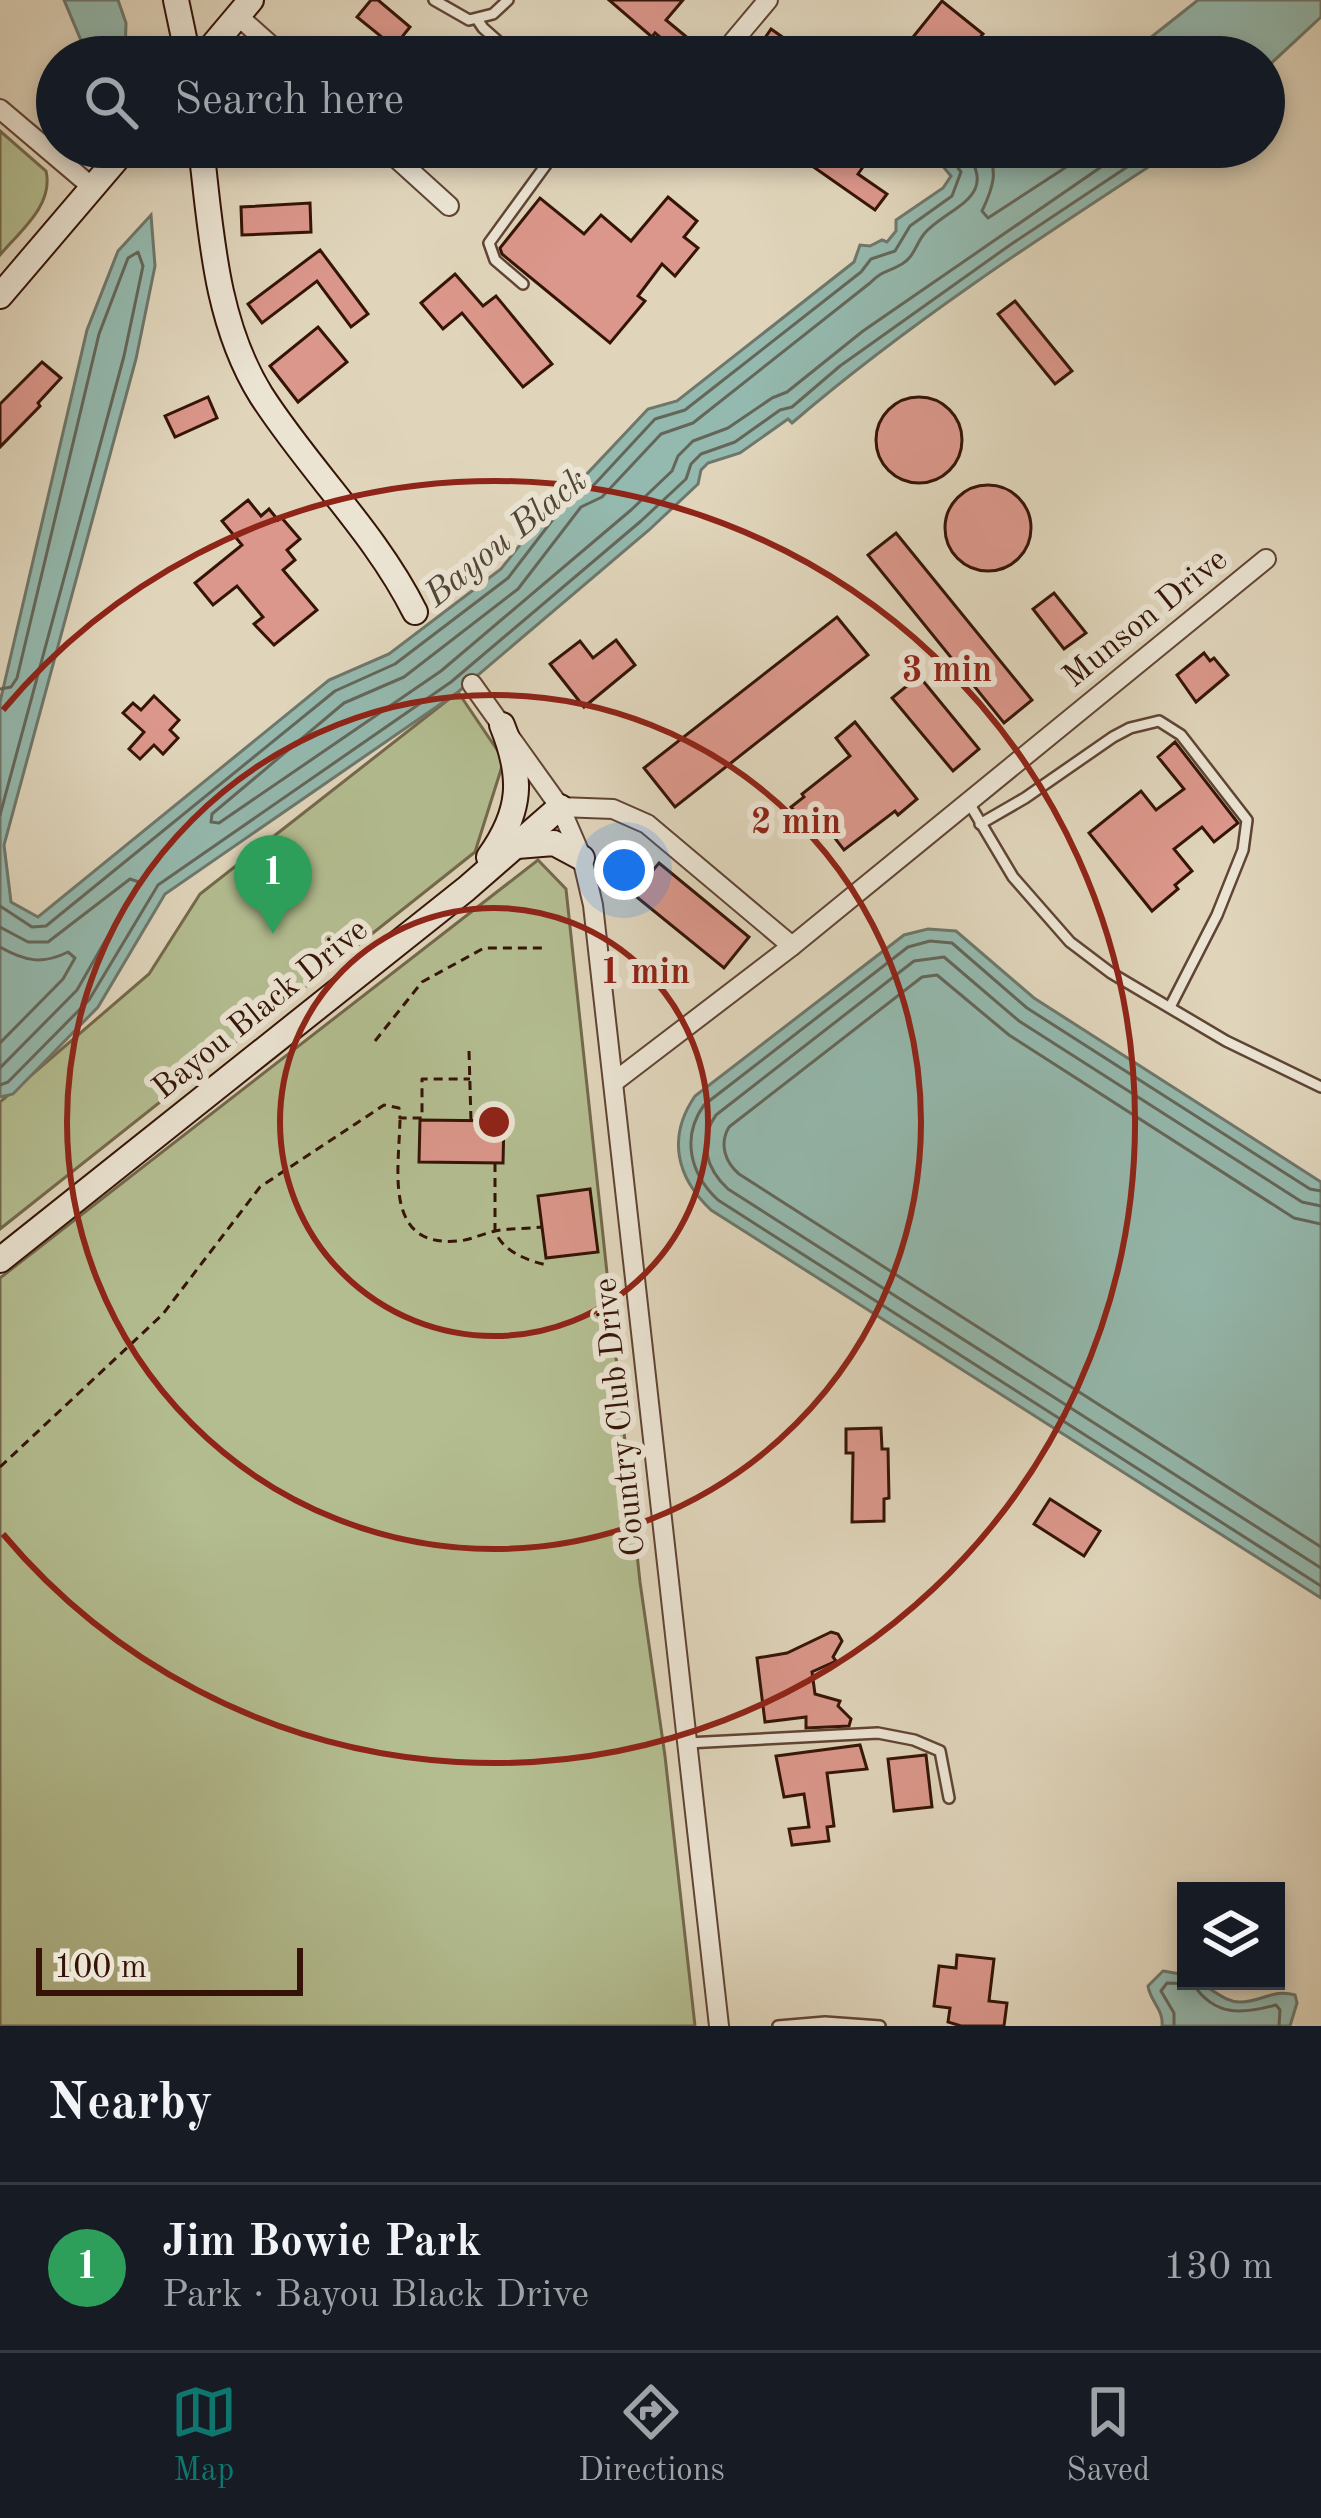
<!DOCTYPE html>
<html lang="en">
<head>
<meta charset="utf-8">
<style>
	body { margin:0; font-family:"Old Standard TT",serif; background:#20242c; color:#f1f3f6 }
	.controls { position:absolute; right:36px; bottom:36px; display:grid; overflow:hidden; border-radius:0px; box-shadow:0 6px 18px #0003 }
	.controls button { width:108px; height:108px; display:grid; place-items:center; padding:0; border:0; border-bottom:3px solid #363941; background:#171b24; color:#f1f3f6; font:60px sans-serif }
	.scale { position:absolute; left:36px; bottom:30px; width:267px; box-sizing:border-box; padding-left:12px; border:6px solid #351407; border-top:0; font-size:33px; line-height:42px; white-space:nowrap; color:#351407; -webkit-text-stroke:9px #ebe4d3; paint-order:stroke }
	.you { position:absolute; left:624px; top:870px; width:42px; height:42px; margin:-30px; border:9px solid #fff; border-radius:50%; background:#1a73e8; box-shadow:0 0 0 18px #1a73e833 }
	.badge { display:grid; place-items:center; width:78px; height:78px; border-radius:50%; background:#0f766e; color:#fff; font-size:39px; font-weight:700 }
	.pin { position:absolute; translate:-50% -99px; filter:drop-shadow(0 3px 6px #0008) }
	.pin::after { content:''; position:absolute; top:63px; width:42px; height:36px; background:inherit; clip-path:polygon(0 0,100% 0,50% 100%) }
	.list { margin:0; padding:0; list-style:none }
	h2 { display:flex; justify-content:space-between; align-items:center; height:156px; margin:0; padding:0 48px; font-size:51px }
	h2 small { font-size:39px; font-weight:400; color:#9ea1a6 }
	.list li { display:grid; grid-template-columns:78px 1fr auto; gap:36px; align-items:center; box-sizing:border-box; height:168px; padding:0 48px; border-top:3px solid #363941 }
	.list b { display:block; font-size:45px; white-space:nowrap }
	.list p { margin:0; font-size:39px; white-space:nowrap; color:#9ea1a6 }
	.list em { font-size:39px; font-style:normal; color:#9ea1a6 }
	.icon { flex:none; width:66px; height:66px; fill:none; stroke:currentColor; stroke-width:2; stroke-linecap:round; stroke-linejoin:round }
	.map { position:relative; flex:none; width:1321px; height:2026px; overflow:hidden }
	.search { position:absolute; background:#171b24; box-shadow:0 6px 18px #0003; left:36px; right:36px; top:36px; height:132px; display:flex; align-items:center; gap:30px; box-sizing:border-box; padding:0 42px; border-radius:66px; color:#9ea1a6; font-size:45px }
	.sheet { height:324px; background:#171b24 }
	nav { display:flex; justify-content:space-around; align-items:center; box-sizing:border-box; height:168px; border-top:3px solid #363941; background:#171b24; font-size:33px; color:#9ea1a6 }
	nav a { display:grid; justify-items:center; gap:6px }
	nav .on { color:#0f766e }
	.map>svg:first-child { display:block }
	.green { fill:#b3bd90; stroke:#74684c; stroke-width:3 }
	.water { fill:#94b9ae; stroke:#6e776b; stroke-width:3 }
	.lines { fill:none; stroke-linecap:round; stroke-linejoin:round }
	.shore { stroke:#64665a; stroke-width:3 }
	.building { fill:#db978b; stroke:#351407; stroke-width:3 }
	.lane-casing { stroke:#604434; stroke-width:14 }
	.street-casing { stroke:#604434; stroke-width:22 }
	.secondary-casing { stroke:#351407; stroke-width:28 }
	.path { stroke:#351407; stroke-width:3; stroke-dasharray:9 6; stroke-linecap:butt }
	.lane { stroke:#ebe4d3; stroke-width:9 }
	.street { stroke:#ebe4d3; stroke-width:18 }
	.secondary { stroke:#ebe4d3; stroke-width:24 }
	.ring { fill:none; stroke:#8f2418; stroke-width:6 }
	.labels { text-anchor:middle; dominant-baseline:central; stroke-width:12; stroke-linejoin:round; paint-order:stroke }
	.street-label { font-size:33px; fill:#351407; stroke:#ebe4d3 }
	.water-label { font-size:36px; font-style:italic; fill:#524639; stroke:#ebe4d3 }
	.centre { fill:#8f2418; stroke:#ebe4d3; stroke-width:6 }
	.ring-label { font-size:36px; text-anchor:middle; font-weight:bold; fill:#8f2418; stroke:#ebe4d3; stroke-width:12; stroke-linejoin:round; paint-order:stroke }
</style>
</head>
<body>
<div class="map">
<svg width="1321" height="2026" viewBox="0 0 1321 2026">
	<rect width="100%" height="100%" fill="#e0d5bb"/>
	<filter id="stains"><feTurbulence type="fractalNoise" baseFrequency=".00167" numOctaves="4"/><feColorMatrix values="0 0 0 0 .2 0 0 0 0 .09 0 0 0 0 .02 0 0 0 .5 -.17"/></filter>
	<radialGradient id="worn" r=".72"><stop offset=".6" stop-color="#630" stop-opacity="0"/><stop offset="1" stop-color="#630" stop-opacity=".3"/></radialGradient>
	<!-- green -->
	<g class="green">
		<path d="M0,131L46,171C54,205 20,231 0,255Z"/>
		<path d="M458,692L504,760L475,852L0,1229V1102L149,974L200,894Z"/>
		<path d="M538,860L566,889L640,1582L665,1756L695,2026H0V1278Z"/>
	</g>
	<!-- water -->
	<g class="water">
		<path d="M64,0H118L126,23L125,57H88Z"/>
		<path d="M1198,0H1321V17L1264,70V57H1126Z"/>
		<path d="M927,147H1179C1047,233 912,320 792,423L788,419L740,453L708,463L701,470L698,484L649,530L458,692L165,894L98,1007L13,1094L0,1097V702L87,330L118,251L151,215L155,266L136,359L4,845L11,902L38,917L329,680L389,654L501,569L575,475L582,479L648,409L677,401L854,262L860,245L870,246L882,240L887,242L896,231V220L943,188L951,176Z"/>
		<path d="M928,929L956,931L1034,998L1321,1182V1598L711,1210C676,1177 667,1137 695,1096L904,935Z"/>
		<path d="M1163,1971L1186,1975V1981C1208,1981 1219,2001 1239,2002C1260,2003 1273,1988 1295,1995L1297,2003L1290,2026H1162C1164,2010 1150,2001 1148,1986Z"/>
	</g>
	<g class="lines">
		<!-- shore -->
		<g class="shore">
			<path d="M962,147C1005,198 946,207 924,234C916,244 914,257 902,264C887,273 884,269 870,283L693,423L661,434L602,497L581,507L518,589L404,677L344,703L212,814L211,822L219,823L441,671L631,510L672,471L678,456L693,441L728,428L772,398L787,392L863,331L1130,147"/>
			<path d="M986,147C999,171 993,188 982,211L988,218L1097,147"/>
			<path d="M0,689L11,687L17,678L99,334L128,258L138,252L143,266L124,356L0,815"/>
			<path d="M0,906L32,927L46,926L335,691L395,664L508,578L574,492L592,487L655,419L685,410L861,272L871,259L895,251L910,226L952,196L961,172L943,147"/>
			<path d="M0,927L28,942H48L130,879L139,882L77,990L0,1068"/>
			<path d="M0,947C25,961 42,965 68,952L75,958L63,979L0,1043"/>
			<path d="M0,1085L8,1082L89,1000L158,885L451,682L641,521L686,479L691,464L701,454L735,442L780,410L792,407L840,366L1010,245L1157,147"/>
			<path d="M1321,1191L1310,1189L1027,1008L952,943L930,941L908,947L704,1105C681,1137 690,1174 718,1200L1321,1586"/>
			<path d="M1321,1206L1302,1202L1019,1021L944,957L914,961L716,1115C698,1140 706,1169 728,1189L1321,1568"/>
			<path d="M1321,1224L1294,1218L1009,1035L937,975L922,977L729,1127C719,1144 725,1162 739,1174L1321,1547"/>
			<path d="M1174,2026V2013L1161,1991L1167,1983L1193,1984C1215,2017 1242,2014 1276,2005L1280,2010L1279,2026"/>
		</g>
	</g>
	<!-- building -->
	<g class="building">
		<path d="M371,0H378L410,27L394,47L357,17Z"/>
		<path d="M609,0H683L666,20L695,44L684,57L655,33L652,37Z"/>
		<path d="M942,1L983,34L962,57L943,40L929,57H897Z"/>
		<path d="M771,29L811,57H752Z"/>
		<path d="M785,147H877L858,174L887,194L875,210Z"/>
		<path d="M668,197L697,221L684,237L698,248L675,276L662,264L638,296L645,301L610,343L502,254L500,248L540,198L584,234L601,215L631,241Z"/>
		<path d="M310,203L311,232L242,235L241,207Z"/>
		<path d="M320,250L368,314L351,327L317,281L262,323L248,304Z"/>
		<path d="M455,274L483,306L496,296L552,364L523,387L462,313L443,329L421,303Z"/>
		<path d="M1015,301L1072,371L1055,384L998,314Z"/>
		<path d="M318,327L347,362L298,402L270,366Z"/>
		<path d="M42,362L61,378L38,403L40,406L0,447V404Z"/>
		<circle cx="919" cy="440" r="43"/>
		<path d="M208,397L217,418L175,437L165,416Z"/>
		<circle cx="988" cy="528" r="43"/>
		<path d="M248,500L261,516L269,509L278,520L281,517L300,539L287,550L295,560L283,570L317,610L274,645L254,624L263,617L237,586L213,605L195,583L242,545L222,521Z"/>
		<path d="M896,533L1032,700L1004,723L868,555Z"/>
		<path d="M1054,593L1086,633L1064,649L1033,609Z"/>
		<path d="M837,617L868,655L675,807L644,768Z"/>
		<path d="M616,640L635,665L584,707L550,664L580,641L593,658Z"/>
		<path d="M1204,653L1210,661L1214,658L1228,675L1196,702L1177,675Z"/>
		<path d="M919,676L979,749L953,771L892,698Z"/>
		<path d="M154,696L179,720L170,730L178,738L163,754L154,745L140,759L129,749L144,732L123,713L133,703L141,710Z"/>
		<path d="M855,722L917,799L898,815L895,811L844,850L814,811L802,820L791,807L804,797L802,794L850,756L836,738Z"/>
		<path d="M1175,742L1238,823L1214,842L1202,827L1174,849L1192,871L1175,885L1178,889L1152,911L1089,833L1141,791L1156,810L1184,789L1158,757Z"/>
		<path d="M659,863L749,937L724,968L633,894Z"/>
		<path d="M420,1120L504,1121L503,1163L419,1162Z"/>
		<path d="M590,1189L598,1252L546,1258L538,1196Z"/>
		<path d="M881,1428L882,1449H888L889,1498L884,1499V1521L852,1522L853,1453H846V1429Z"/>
		<path d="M1050,1499L1100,1531L1084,1556L1034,1524Z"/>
		<path d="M831,1632L838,1634L842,1641L833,1657L836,1661L812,1672L815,1694L840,1701L838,1706L851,1719L849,1726L806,1728V1717L765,1722L757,1658L787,1653Z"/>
		<path d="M860,1745L867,1769L827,1773L834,1826L827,1827L829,1841L792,1845L789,1829L809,1827L804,1794L784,1797L776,1756Z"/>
		<path d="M926,1755L932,1807L894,1811L888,1759Z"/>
		<path d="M957,1955L994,1959L989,2001L1007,2003L1004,2026H961L948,2022L950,2008L934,2006L939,1966L956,1968Z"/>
	</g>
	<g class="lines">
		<!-- lane casing -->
		<g class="lane-casing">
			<g id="lane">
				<path d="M434,0L469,20L493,14L508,0"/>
				<path d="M477,19L483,28L516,57"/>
				<path d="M523,284L495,260L489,243L559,147"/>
				<path d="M969,803L1013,877L1070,942L1111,973L1226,1041L1321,1087"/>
				<path d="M980,824L1025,798L1113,737L1130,728L1159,721L1181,735L1247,820L1243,850L1217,915L1170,1007"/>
				<path d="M687,1743L878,1733L914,1740L940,1751L949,1798"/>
				<path d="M778,2026L825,2022L880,2026"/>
			</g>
		</g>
		<!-- street casing -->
		<g class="street-casing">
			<g id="street">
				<path d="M238,16L284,57"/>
				<path d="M720,57L768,0"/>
				<path d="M0,109L92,187"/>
				<path d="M384,147L449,206"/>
				<path d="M472,684L560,807L613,809L647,824L792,946"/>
				<path d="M560,807L582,858L593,905L719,2026"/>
				<path d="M614,1082L792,946L1266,559"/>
			</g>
		</g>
		<!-- secondary casing -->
		<g class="secondary-casing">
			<g id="secondary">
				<path d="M176,0L188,57"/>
				<path d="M203,57L251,0"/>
				<path d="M201,147C211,231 215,321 261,395C309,470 375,532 415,612"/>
				<path d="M0,296L127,147"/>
				<path d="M517,846L554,843L582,858"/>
				<path d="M489,857C522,811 523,777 502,725"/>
				<path d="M0,1260L466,889L560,807"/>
			</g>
		</g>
		<!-- path -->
		<g class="path">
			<path d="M375,1041L422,982L484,948H544"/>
			<path d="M469,1051L471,1121"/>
			<path d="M400,1120C399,1170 383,1248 458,1241C471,1240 482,1234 495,1231C510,1228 527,1229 542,1227"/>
			<path d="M495,1163V1231C502,1251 528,1261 547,1265"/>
			<path d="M0,1467L163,1314L260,1187L384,1105L399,1108L400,1118H422V1079H470"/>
		</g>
		<!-- lane -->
		<use href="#lane" class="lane"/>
		<!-- street -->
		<use href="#street" class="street"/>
		<!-- secondary -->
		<use href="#secondary" class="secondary"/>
	</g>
	<!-- distance rings -->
	<g class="ring">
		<circle cx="494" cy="1122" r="214"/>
		<circle cx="494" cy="1122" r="427"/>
		<path d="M3 710A641 641 0 1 1 3 1534"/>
	</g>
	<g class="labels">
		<!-- street labels -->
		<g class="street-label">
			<text transform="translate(1146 619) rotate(-39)">Munson Drive</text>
			<text transform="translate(261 1010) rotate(-39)">Bayou Black Drive</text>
			<text transform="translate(621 1417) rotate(-96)">Country Club Drive</text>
		</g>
		<!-- water labels -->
		<g class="water-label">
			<text transform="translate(507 539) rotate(-39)">Bayou Black</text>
		</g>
	</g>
	<circle cx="494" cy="1122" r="18" class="centre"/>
	<g class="ring-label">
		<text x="947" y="681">3 min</text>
		<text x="796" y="833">2 min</text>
		<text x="645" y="983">1 min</text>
	</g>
	<rect width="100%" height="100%" filter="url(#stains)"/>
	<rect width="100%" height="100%" fill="url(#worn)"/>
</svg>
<div class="controls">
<button><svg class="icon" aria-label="layers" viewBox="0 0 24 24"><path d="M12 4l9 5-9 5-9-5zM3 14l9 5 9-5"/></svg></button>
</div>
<div class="scale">100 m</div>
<div class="you"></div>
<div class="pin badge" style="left:273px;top:934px;background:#2e9e5b">1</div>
<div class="search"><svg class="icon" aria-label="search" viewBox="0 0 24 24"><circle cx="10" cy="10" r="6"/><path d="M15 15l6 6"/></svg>Search here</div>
</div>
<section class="sheet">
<h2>Nearby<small></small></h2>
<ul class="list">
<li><span class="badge" style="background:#2e9e5b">1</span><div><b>Jim Bowie Park</b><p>Park · Bayou Black Drive</p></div><em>130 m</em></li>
</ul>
</section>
<nav>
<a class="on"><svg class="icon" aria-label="map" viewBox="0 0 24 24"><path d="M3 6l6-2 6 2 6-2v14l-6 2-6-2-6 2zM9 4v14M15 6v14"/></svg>Map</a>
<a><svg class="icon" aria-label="directions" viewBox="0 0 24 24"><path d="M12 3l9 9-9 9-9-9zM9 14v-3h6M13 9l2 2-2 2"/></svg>Directions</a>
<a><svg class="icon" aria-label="saved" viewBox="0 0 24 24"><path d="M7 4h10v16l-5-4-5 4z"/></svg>Saved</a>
</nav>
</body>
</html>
